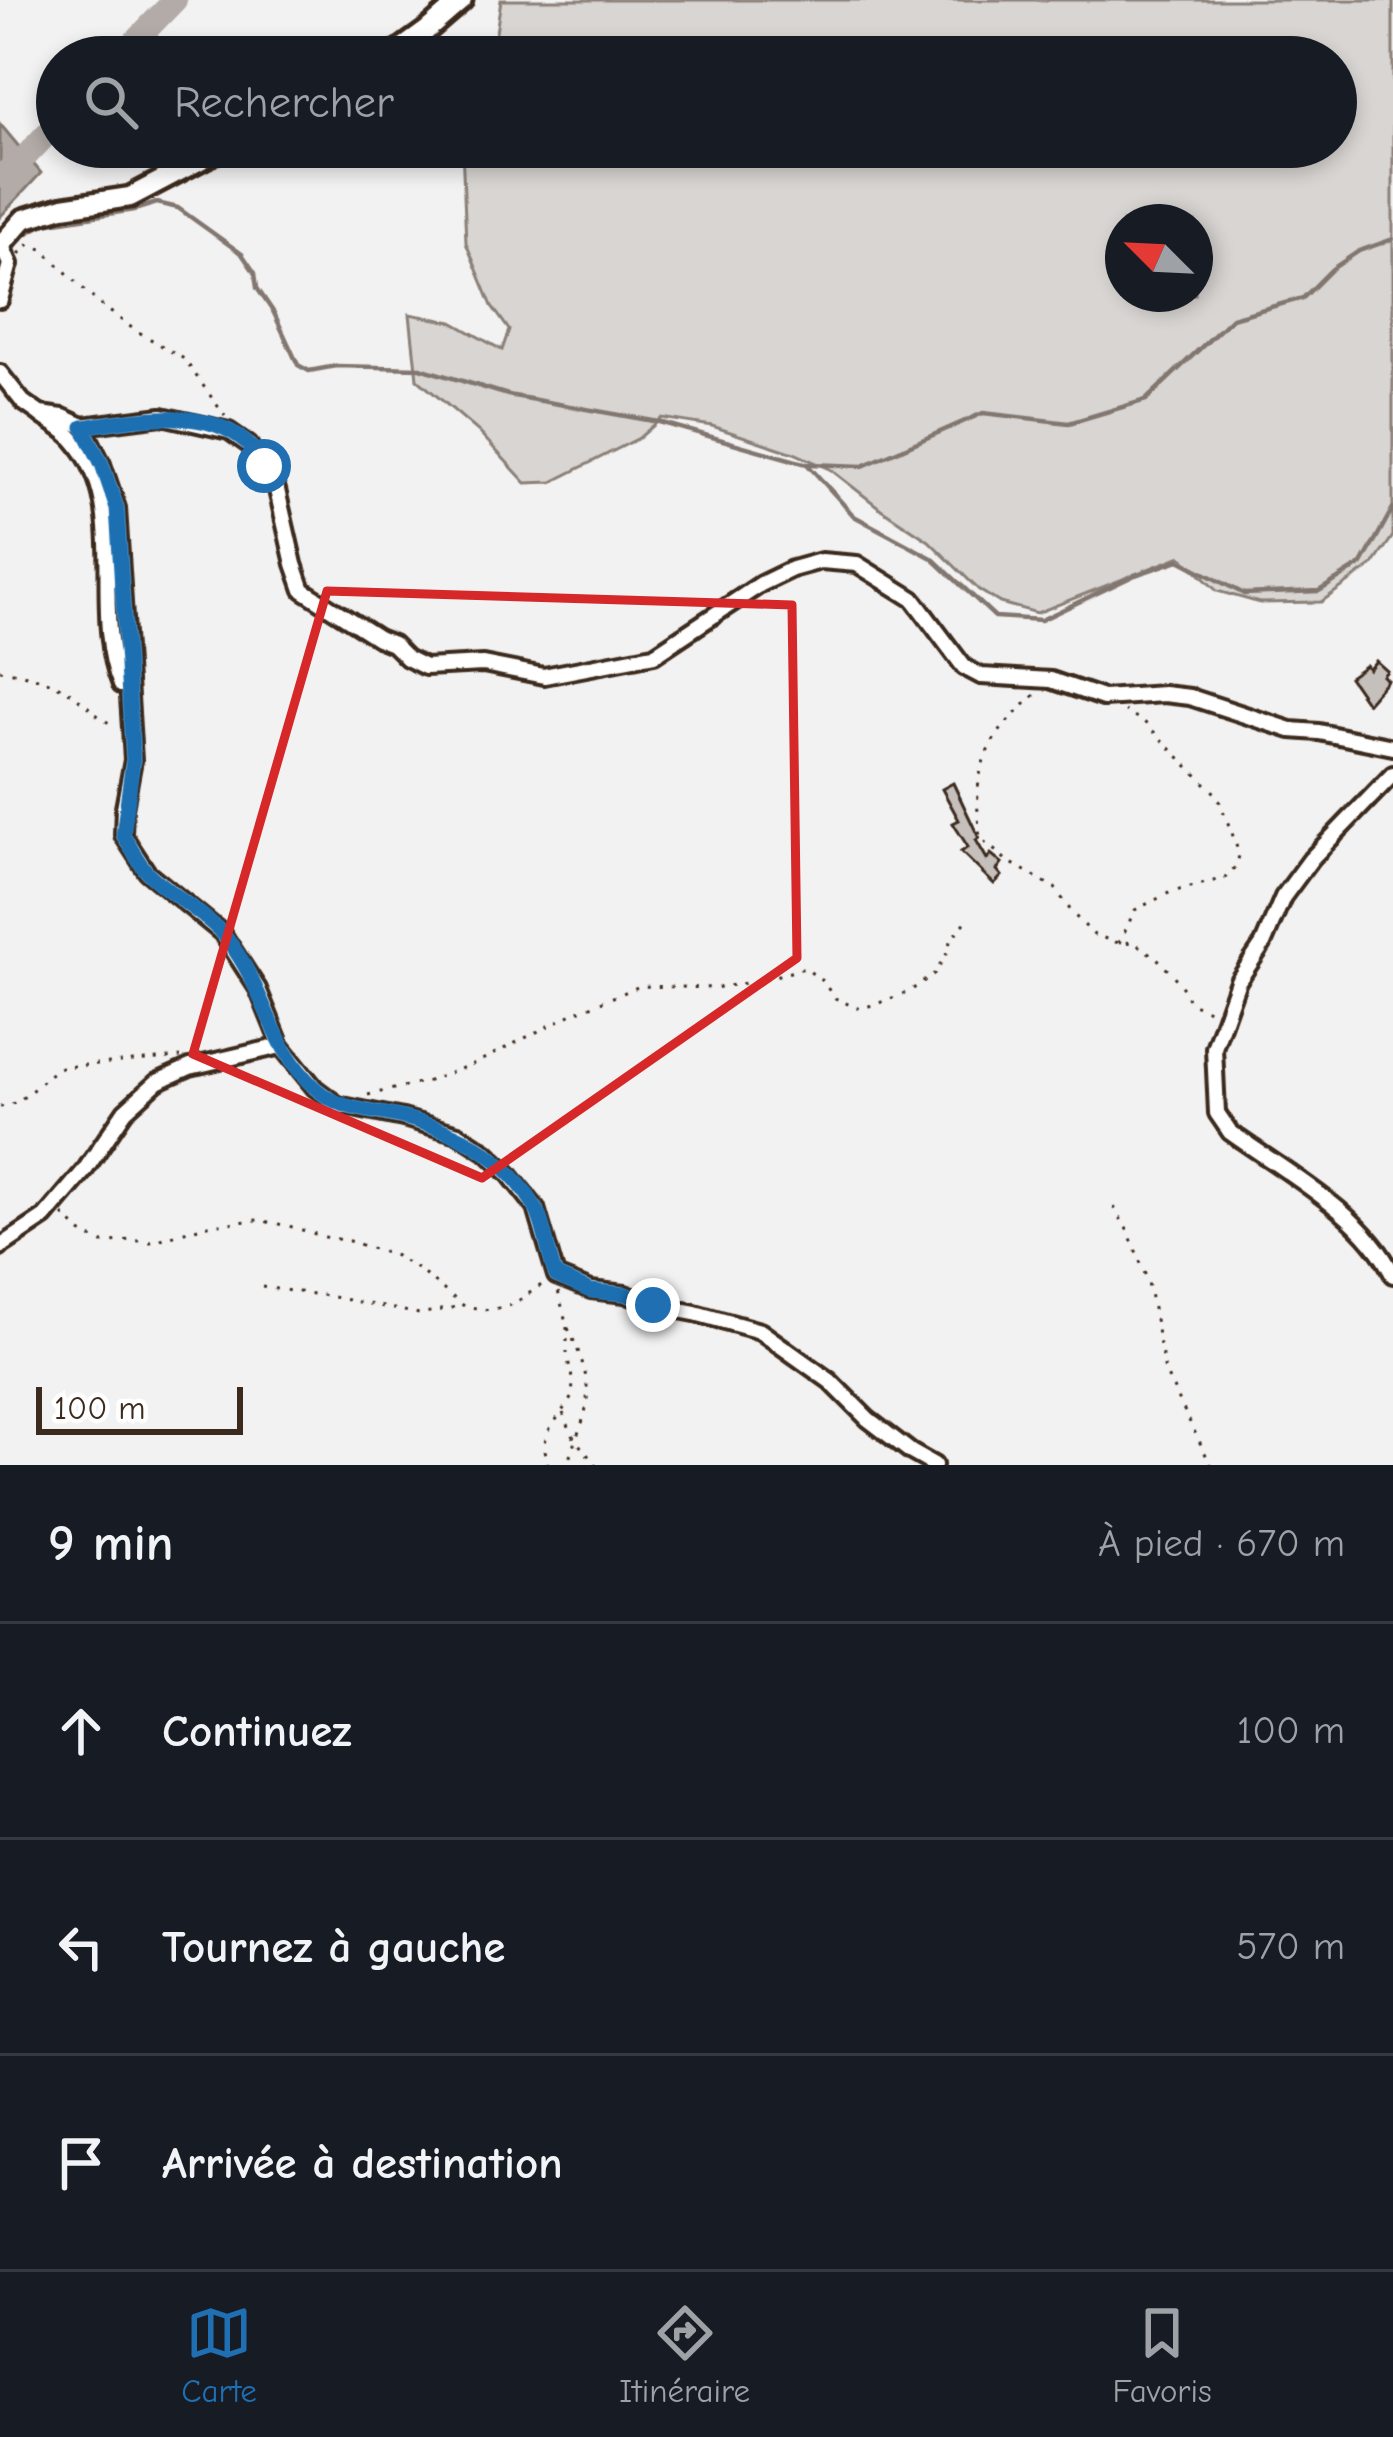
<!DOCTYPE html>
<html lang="fr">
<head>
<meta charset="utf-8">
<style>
	body { margin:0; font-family:"Comic Neue",sans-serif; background:#242831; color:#f1f3f6 }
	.compass { position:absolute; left:1105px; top:204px; width:108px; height:108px; border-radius:50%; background:#171b24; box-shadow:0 6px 18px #0003; rotate:294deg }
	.scale { position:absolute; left:36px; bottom:30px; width:207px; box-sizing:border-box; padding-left:12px; border:6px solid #3b2a1e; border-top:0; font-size:33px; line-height:42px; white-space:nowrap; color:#3b2a1e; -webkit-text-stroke:9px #fff; paint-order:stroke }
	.stop { position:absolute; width:36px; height:36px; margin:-27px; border:9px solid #1f6fb2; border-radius:50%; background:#fff }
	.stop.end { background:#1f6fb2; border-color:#fff; box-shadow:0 3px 12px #0008 }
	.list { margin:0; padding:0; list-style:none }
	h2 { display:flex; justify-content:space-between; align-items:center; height:156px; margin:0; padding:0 48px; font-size:51px }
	h2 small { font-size:39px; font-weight:400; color:#9ea1a6 }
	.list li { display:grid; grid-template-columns:78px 1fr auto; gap:36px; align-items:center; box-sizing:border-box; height:216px; padding:0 48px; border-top:3px solid #363941 }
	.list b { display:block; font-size:45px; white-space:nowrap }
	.list em { font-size:39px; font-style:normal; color:#9ea1a6 }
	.icon { flex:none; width:66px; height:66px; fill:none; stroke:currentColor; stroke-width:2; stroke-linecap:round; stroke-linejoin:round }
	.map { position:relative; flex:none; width:1393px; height:1465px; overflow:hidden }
	.search { position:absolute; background:#171b24; box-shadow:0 6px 18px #0003; left:36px; right:36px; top:36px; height:132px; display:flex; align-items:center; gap:30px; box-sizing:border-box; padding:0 42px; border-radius:66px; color:#9ea1a6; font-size:45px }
	.sheet { height:804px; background:#171b24 }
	nav { display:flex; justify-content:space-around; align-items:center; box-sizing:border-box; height:168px; border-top:3px solid #363941; background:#171b24; font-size:33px; color:#9ea1a6 }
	nav a { display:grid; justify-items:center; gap:6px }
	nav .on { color:#1f6fb2 }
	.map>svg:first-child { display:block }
	.green { fill:#d8d5d2; stroke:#8a8078; stroke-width:3; fill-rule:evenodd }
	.water { fill:#b2aba7; stroke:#827770; stroke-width:3 }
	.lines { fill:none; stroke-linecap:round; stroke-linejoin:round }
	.stream { stroke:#827770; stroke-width:4.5 }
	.river { stroke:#b2aba7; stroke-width:24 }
	.building { fill:#c6c0bd; stroke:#3b2a1e; stroke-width:3 }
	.street-casing { stroke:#3b2a1e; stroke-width:22 }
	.secondary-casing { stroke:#3b2a1e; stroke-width:27 }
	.path { stroke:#3b2a1e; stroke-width:3; stroke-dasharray:3 9; stroke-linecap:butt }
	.street { stroke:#fff; stroke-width:14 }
	.secondary { stroke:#fff; stroke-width:18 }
	.route { stroke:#1f6fb2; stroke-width:15 }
	.marked { fill:none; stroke:#d62828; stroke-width:9; stroke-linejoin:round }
</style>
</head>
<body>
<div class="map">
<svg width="1393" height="1465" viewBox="0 0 1393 1465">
	<rect width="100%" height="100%" fill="#f3f2f2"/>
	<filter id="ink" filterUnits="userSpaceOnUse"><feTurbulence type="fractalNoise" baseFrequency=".00833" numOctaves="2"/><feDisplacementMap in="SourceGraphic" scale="24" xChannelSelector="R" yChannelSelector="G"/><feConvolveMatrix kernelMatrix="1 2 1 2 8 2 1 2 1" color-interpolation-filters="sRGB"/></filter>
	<g filter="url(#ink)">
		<!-- green -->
		<path class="green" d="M501,0H1393V536L1373,565L1321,602L1260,603L1217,591L1181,556L1037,613L1000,603L979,590L929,541L881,509L830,469L794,453L712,426L662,418L639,438L552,482L526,483L479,432L417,379L410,314L452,322L502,350L509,330L492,306L466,243L462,147H1336V57H488L495,39ZM1123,222H1195V294H1123Z"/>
		<!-- water -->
		<path class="water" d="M0,124L41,173L0,217Z"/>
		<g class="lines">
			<!-- stream -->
			<g class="stream">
				<path d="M10,251L18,239L43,224L134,210L157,203L178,208L242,254L255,273L257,288L274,313L298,365L309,371L336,366L420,368L508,395L659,422L807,464L854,516L932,558L995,617L1041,620L1135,575L1179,560L1244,594L1319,591L1362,564L1393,508"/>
				<path d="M809,464L863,466L983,413L1069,423L1146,400L1232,318L1303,298L1332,269L1359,251L1393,239"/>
			</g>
			<!-- river -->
			<g class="river">
				<path d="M120,57L175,0"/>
				<path d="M0,177L26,156L57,123"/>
			</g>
		</g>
		<!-- building -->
		<g class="building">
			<path d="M1376,661L1387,671L1383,676L1387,680L1367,703L1349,677L1366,665L1369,669Z"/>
			<path d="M953,783L979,838L976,840L987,859L991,854L1002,863L997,870L1002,876L994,884L961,852L968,847L953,823L959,820L942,789Z"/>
		</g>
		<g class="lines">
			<!-- street casing -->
			<g class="street-casing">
				<g id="street">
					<path d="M0,300L10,264L1,244"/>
					<path d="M0,373L23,402L40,414L63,417L83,426L102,464L117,508L133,760L124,808L123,835L147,872L222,933L258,989L281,1046L315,1088L338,1105L403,1118L458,1134L486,1152L509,1174L536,1208L556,1276L591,1290L625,1294L653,1305L695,1313L760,1331L830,1381L868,1419L911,1452L934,1465"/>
					<path d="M41,415C51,423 64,429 72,438C133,505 89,607 121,685"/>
					<path d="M83,426L162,416L229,431L249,445L277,490L294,564L303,590L378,638L393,644L407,658L425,667L483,664L544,676L654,655L761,584L792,569L821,561L857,564L913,599L964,667L981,676L1051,680L1103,698L1164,694L1190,697L1291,730L1319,732L1393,747"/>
					<path d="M1393,774L1311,859L1283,897L1263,944L1238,981L1214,1048L1217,1113L1230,1132C1284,1171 1364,1214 1393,1275"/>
					<path d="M0,1247L45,1217L85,1170L125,1111L157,1082L190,1067L281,1046"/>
				</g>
			</g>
			<!-- secondary casing -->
			<g class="secondary-casing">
				<g id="secondary">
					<path d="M390,57L426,31L462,0"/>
					<path d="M0,246L24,219L63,207L130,197L225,147"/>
				</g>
			</g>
			<!-- path -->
			<g class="path">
				<path d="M19,254L28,245L42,249L97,302L132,328L184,359L225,416"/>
				<path d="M0,670C23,673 56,681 75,696C89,706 98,719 114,725"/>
				<path d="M1035,695C983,741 972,768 980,838L1006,860L1055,888L1073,914L1094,935L1119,943L1133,942L1157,958L1180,983L1190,1003L1212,1011"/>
				<path d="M1119,943L1135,910L1171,892L1225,878L1236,866L1239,856L1235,841L1217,795L1144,722L1125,711"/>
				<path d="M368,1095L428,1081L478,1062L576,1012L640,986L715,988L752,982L805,968L822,981L835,998L857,1008L874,1005L910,991L934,974L949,950L950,940L970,917"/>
				<path d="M0,1107C26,1104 38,1079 61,1067L181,1057"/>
				<path d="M1114,1207L1129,1233L1148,1282L1165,1372L1211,1465"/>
				<path d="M63,1215L80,1232L102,1243L130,1240L151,1242L208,1225L258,1220L289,1226L325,1237L349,1241L396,1256L417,1269L464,1306L489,1310L512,1305L546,1282"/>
				<path d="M262,1287L328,1296L419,1314L462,1306"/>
				<path d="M568,1328C582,1358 594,1386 583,1420C578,1436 571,1448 568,1465"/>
				<path d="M563,1413L574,1438L596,1465"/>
				<path d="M548,1465L544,1445L549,1430L572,1397L573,1383L567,1355V1326L558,1291"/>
			</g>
			<!-- street -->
			<use href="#street" class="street"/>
			<!-- secondary -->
			<use href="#secondary" class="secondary"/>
		</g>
	</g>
	<g class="lines" filter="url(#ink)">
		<!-- route -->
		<path class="route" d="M264,466C259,458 254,449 247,443C205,405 133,419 83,427L102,464L117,508L133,760L123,835C131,847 138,863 148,873C170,895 199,909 220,931C263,977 268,1046 315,1088C337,1108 363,1110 391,1115C450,1127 502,1151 534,1205C546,1226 547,1254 556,1276L591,1291L626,1294L653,1305"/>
	</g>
	<!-- marked area -->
	<path class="marked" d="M327,591L792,605L797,958L482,1178L193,1054Z"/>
</svg>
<svg class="compass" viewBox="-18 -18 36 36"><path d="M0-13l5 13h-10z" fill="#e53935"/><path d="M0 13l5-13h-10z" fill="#9ea1a6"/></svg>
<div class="scale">100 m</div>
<div class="stop" style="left:264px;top:466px"></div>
<div class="stop end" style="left:653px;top:1305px"></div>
<div class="search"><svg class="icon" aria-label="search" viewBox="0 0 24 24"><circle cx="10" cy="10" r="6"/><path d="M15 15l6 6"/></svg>Rechercher</div>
</div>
<section class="sheet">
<h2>9 min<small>À pied · 670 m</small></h2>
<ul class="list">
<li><svg class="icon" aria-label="ahead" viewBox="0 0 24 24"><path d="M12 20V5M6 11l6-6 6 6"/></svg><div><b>Continuez</b></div><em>100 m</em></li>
<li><svg class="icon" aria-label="left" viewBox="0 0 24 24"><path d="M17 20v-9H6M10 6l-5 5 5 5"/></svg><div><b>Tournez à gauche</b></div><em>570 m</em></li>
<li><svg class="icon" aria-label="arrive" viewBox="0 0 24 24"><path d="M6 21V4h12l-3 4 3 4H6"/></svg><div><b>Arrivée à destination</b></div></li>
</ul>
</section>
<nav>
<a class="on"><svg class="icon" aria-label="map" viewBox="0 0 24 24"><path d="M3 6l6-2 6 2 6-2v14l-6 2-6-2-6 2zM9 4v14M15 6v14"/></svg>Carte</a>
<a><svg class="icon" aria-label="directions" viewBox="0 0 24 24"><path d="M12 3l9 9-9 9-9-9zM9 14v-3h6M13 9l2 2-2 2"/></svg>Itinéraire</a>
<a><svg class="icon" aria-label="saved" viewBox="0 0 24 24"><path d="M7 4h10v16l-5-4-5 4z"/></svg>Favoris</a>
</nav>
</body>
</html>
